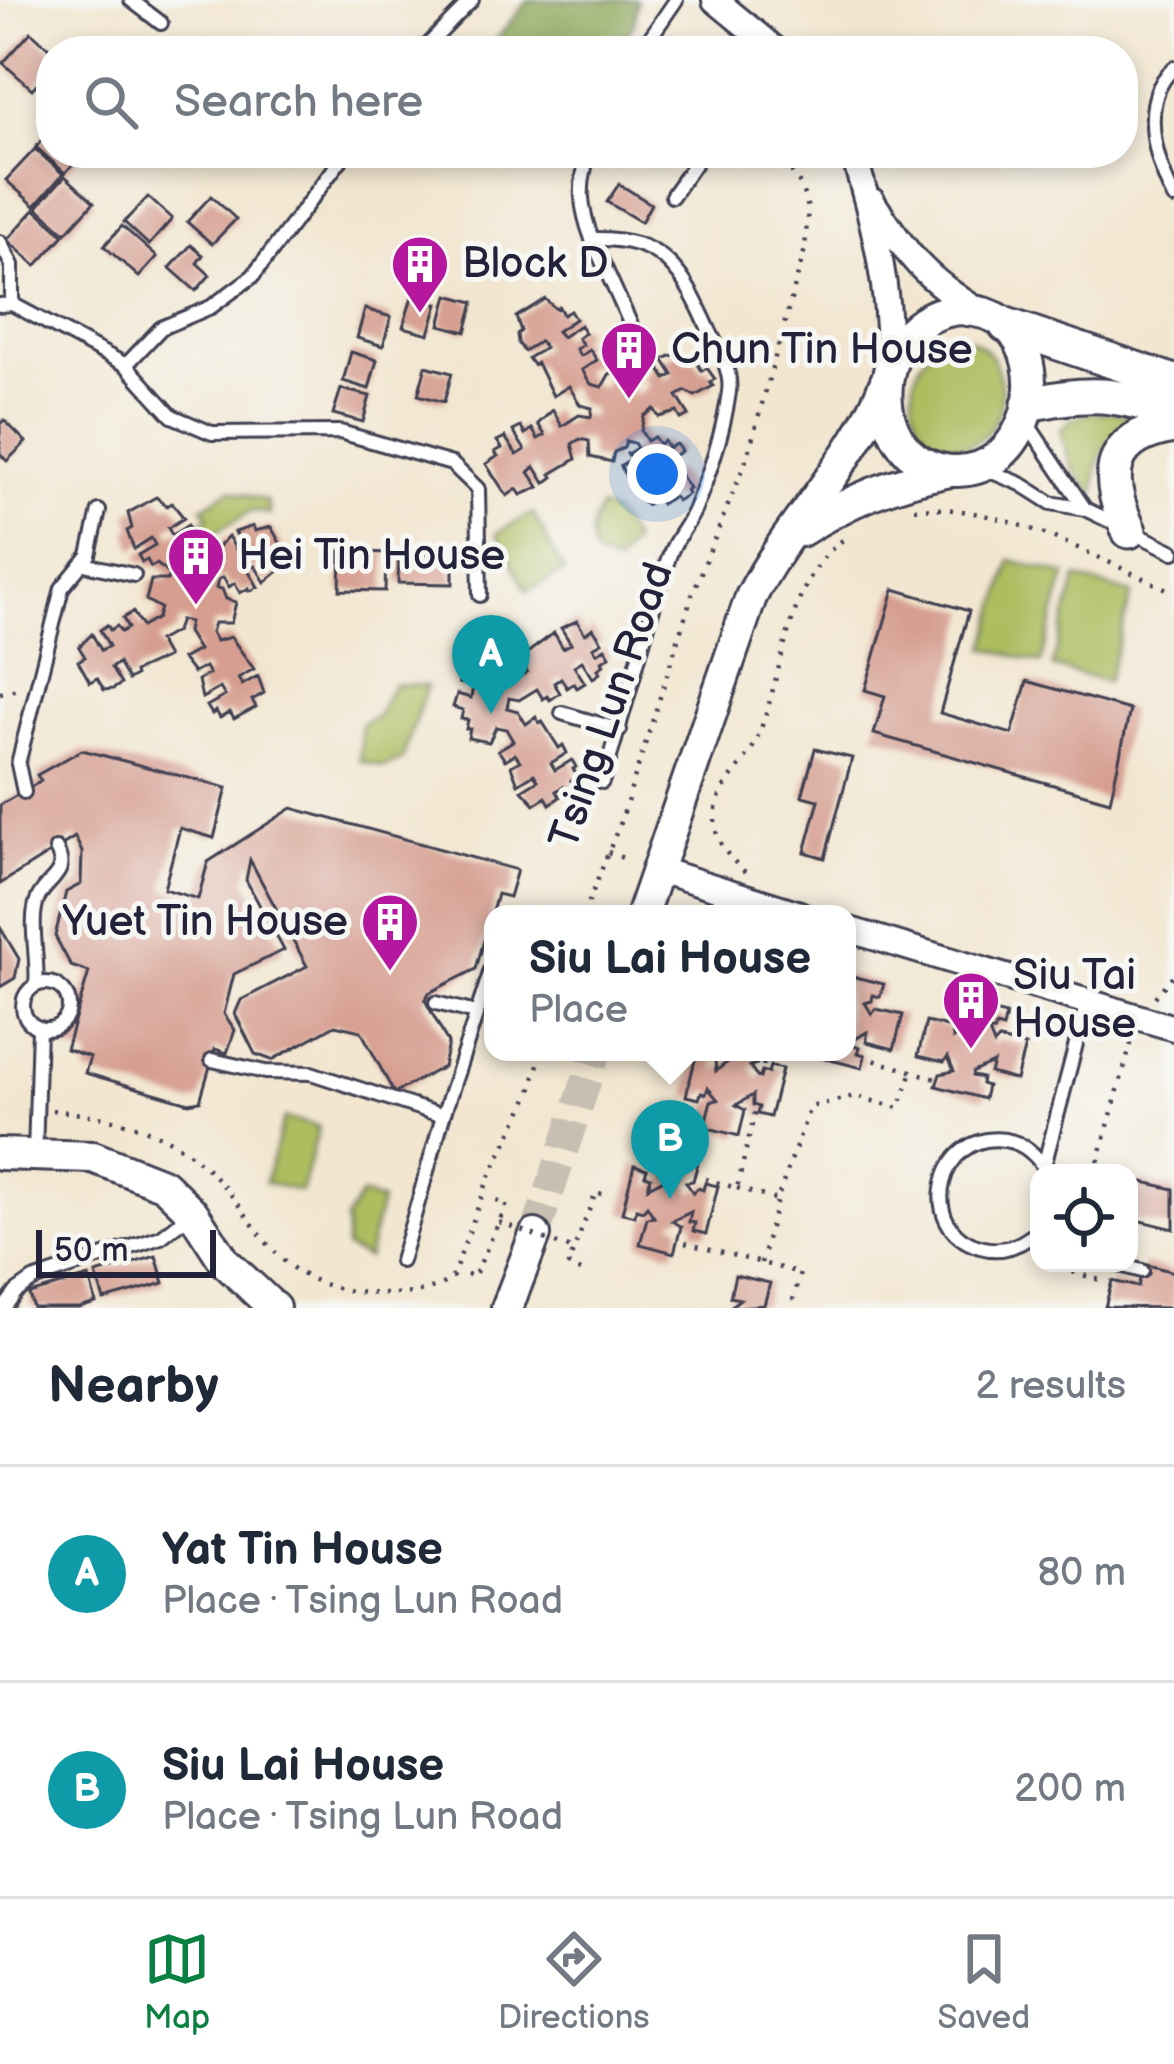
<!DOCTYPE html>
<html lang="en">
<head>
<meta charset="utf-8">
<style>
	body { margin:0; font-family:"Balsamiq Sans",sans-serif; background:#f6f6f7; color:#1f2937 }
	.controls { position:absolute; right:36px; bottom:36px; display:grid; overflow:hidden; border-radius:24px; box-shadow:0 6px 18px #0003 }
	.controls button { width:108px; height:108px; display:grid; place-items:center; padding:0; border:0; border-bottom:3px solid #e0e1e3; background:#fff; color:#1f2937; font:60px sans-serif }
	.scale { position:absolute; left:36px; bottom:30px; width:180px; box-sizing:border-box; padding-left:12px; border:6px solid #22223b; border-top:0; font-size:33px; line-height:42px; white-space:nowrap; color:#22223b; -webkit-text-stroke:9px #f6f6f2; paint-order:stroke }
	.you { position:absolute; left:657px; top:474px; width:42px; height:42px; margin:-30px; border:9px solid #fff; border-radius:50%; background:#1a73e8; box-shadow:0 0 0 18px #1a73e833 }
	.badge { display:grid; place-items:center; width:78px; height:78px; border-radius:50%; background:#0b8043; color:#fff; font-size:39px; font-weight:700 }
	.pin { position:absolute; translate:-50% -99px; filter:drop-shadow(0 3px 6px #0008) }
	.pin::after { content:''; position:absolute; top:63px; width:42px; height:36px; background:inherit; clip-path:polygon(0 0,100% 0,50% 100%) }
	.popup { position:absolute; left:484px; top:905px; width:372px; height:156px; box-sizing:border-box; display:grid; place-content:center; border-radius:24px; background:#fff; filter:drop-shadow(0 3px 9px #0005); font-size:39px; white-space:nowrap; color:#747a83 }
	.popup b { font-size:45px; color:#1f2937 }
	.popup::after { content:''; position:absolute; left:50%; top:100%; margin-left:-24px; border:24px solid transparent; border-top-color:#fff }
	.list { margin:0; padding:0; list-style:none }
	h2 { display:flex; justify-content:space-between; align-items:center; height:156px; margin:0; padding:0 48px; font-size:51px }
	h2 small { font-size:39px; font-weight:400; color:#747a83 }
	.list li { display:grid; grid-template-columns:78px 1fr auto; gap:36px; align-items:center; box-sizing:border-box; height:216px; padding:0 48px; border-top:3px solid #e0e1e3 }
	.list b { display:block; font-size:45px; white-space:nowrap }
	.list p { margin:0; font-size:39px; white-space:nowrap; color:#747a83 }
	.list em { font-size:39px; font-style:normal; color:#747a83 }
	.icon { flex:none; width:66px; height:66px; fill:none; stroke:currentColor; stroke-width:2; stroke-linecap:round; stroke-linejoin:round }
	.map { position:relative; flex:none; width:1174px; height:1308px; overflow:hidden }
	.search { position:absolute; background:#fff; box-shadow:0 6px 18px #0003; left:36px; right:36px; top:36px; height:132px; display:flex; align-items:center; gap:30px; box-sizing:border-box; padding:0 42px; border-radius:48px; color:#747a83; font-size:45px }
	.sheet { height:588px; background:#fff }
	nav { display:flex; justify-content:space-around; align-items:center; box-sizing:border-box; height:168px; border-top:3px solid #e0e1e3; background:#fff; font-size:33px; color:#747a83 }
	nav a { display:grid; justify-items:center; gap:6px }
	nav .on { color:#0b8043 }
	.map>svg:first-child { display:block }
	.green { fill:#adbd61; stroke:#68704e; stroke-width:3 }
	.forest { fill:#8aa457; stroke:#566349; stroke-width:3 }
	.building { fill:#d69e90 }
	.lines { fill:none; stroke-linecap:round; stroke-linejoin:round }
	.tertiary-tunnel { stroke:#c8bfb2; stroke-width:30; stroke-dasharray:30 15; stroke-linecap:butt }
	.service-casing { stroke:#413f51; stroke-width:18 }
	.minor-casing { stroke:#413f51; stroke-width:30 }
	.tertiary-casing { stroke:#413f51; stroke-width:36 }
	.secondary-casing { stroke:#413f51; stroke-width:39 }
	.path { stroke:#413f51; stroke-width:4.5; stroke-dasharray:3 9; stroke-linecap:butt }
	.service { stroke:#fff; stroke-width:12 }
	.minor { stroke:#fff; stroke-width:24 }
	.tertiary { stroke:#fff; stroke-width:30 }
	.secondary { stroke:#fff; stroke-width:33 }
	.path-bridge { stroke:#413f51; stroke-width:4.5; stroke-dasharray:3 9; stroke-linecap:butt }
	.labels { text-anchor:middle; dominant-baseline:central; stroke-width:10; stroke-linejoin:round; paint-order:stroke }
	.poi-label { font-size:42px; fill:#22223b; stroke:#f6f6f2; text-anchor:start }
	.street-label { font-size:42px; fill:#22223b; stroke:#f6f6f2 }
</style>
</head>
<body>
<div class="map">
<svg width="1174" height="1308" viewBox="0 0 1174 1308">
	<rect width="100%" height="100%" fill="#f6f6f2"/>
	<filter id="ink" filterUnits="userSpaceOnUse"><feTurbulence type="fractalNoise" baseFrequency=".00833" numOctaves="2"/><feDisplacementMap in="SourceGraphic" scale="24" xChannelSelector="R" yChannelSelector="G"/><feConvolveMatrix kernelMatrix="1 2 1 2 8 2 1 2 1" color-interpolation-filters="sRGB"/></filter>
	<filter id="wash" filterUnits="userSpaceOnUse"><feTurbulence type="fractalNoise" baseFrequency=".004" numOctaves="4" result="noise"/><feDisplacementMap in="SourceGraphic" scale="48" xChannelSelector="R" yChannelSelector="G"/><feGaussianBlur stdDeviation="2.7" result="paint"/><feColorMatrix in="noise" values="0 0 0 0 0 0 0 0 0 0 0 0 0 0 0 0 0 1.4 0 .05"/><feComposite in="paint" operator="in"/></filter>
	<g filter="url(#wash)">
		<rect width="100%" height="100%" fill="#f2e6d0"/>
		<!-- green -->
		<g class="green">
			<path d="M962,337C1020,350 1012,450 953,446C896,441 900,339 962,337Z"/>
			<path d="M1113,412L1132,417V420C1107,440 1093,459 1096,492L1092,494L1071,466L1060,431C1072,413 1093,412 1113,412Z"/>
			<path d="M230,490L267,501L270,514L252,511L211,535L202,522L209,517L203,507Z"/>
			<path d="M600,507L614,514L633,541L616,564L596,557C586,538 591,526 600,507Z"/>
			<path d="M533,513L564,572L527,591L496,533Z"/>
			<path d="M1011,560L1066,575L1041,663L986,648Z"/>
			<path d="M1077,578L1132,594L1107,682L1052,667Z"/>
			<path d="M393,684L427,686L402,760L383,767L360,761L361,724L378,715Z"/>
			<path d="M284,1118L319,1127L301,1192L265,1182Z"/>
			<path d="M361,1195L381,1201L367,1258L346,1248V1219Z"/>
		</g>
		<!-- forest -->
		<path class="forest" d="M528,0H637L634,24L614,51H513L497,39Z"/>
		<g id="blocks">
			<!-- building -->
			<g class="building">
				<path d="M31,32L51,50V68L32,89L3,63Z"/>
				<path d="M51,131V153H84L65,173L36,147Z"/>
				<path d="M35,149L63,174L35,206L6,180Z"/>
				<path d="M65,176L94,202L66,233L37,207Z"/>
				<path d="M619,184L651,204L641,222L607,202Z"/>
				<path d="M211,196L236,219L212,244L187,222Z"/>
				<path d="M148,197L172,219L149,245L124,222Z"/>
				<path d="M35,209L64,235L36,266L7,240Z"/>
				<path d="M122,226L157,257L139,277L104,246Z"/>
				<path d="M191,245L203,255L197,263L210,275L196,291L170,268Z"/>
				<path d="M448,295L474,302L466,332L440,325Z"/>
				<path d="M412,297L438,304L429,334L403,327Z"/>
				<path d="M545,299L556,309L559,307L563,315L570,311L575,319L557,331L562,337L580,325L585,333L578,338L583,345L576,349L580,356L590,350L597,360L582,370L591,384L602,387L610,373L631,377L632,393L639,394L648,385L642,376L650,371L648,368L656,363L666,379L673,375L663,359L681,352L687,362L694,358L702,371L707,368L715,379L710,382L713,386L695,396L686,391L677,396L689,415L681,419L677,412L659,417L654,409L644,416L641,431L647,441L654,437L659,444L664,441L668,448L676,444L681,451L662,463L668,472L678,471L689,488L686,490L688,494L677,501L674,496L661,504L657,498L646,505L633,491L650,481L645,474L629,484L621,466L631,460L627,454L637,448L634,443L626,441L624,448L614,452L612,462L590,457L589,441L580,439L572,444L576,459L551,474L553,477L545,483L535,467L529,472L539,487L521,495L517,489L507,496L486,464L498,456L495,452L502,448L497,441L505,437L517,455L525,450L513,431L521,427L525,434L532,429L538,439L545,435L538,424L553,410L562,426L579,415L591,417L592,408L580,405L569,386L553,396L537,363L533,365L528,358L545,348L540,341L524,351L518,343L517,334L521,331L516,317Z"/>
				<path d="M365,309L391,317L383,346L357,338Z"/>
				<path d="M351,352L377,360L369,389L343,381Z"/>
				<path d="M426,366L452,373L444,402L418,395Z"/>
				<path d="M341,389L370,396L363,422L333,414Z"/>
				<path d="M4,420L26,442L7,461L0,454V424Z"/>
				<path d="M156,497L167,506L172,503L184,518L168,528L172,535L188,525L192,532L195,542L186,547L190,555L184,559L190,568L207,572L217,566L213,559L219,555L216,549L228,536L238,553L245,549L235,532L253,526L255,531L271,527L287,555L277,566L280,570L265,582L255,566L248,570L258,587L250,591L249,588L240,593L235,583L229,587L223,577L218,580L216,588L222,589L226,599L236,602L231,623H214L211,632L216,641L231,637L254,669L238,678L242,685L258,676L264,693L252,700L256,707L234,719L230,712L220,718L216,711L212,714L207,706L225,696L220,688L202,698L198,680L209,674L205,667L193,673L182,659L198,650L187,632L189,622L180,620L176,631L158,641L167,657L134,672L135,676L128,680L118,663L111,668L121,684L113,689L104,690L97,678L90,682L78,661L85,657L79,647L92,634L101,650L109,646L100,630L107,625L110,630L117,626L121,632L128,628L123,618L133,612L142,627L157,618L160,608L146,600L151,580H167L169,574L157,564L151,567L147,560L142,562L138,555L155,545L151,538L134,549L127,531L132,528L128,513Z"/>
				<path d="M341,551L386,553L385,591L340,590Z"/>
				<path d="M399,553L453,554V584L398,583Z"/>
				<path d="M894,589L969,611L940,713L1012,734L1027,681L1130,710L1110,801L874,734L885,696L865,690Z"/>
				<path d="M577,621L585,634L593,628L602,642L593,647L597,653L605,648L610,656L602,661L604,665L598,669L600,673L593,678L582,661L574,666L585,683L577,688L574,683L567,688L561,678L554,683L560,693L550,700L547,696L543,699L537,689L519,700L509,698L507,708L518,711L526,724L536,717L539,723L542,721L559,748L563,745L567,753L551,763L555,770L572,760L576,767L573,769L578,776L571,781L575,788L567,793L563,787L556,791L560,797L550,804L546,797L535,804L522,790L538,780L534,774L518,784L511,766L520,761L515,754L505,760L498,750L513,741L506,729L496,727L489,742L468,738L470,729H466L468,720L461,719L463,710L453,707L457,694L471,698L473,686L459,683L462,671L473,673L475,667L484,663L487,653L508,658L509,674L519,677L527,672L523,656L554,633L563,648L571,644L561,628Z"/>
				<path d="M815,749L852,758L825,858L805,852L819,800L802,796Z"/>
				<path d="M82,750L227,788L214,838L180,828L164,889L198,899L208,862L292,808L517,870L509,897L497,894L476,969L429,993L425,1000L448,1043L443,1067L394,1093L361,1031L335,1025L272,1060L255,1054L235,1014L241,1000L307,966L250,860L246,880L284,950L234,974L224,1014L235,1030L227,1053L215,1049L200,1101L189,1103L85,1073L90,1057L66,1049L89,972L71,966L55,936L66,892L81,884L82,852L75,837L0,884V805L41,781L37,775Z"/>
				<path d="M0,927L19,959L15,978L0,987Z"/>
				<path d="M847,975L884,984L880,997L873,995L872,1001L865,1003L872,1014L876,1009L903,1015L894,1049L867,1042V1032L847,1044Z"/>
				<path d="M958,1003L1006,1015L1003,1028L996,1026L994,1032L988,1030L994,1045L999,1040L1025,1046L1016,1080L990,1073L993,1063L973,1072L972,1076L982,1078L981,1084L987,1086L984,1099L936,1086L940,1074L954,1071L948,1057L944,1062L918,1056L926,1022L952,1028L953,1039L969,1029L961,1024L962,1018L955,1016Z"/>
				<path d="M847,1044L860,1047L858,1053L865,1055L862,1068L807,1054L847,1052Z"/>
				<path d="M697,1052H711L709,1059L715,1060L716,1071L733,1058L716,1052H761L757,1064L750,1066L757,1077L760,1078L762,1071L768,1073L770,1066L782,1069L770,1117L757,1114L759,1107L753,1105V1095L736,1105L745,1110L739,1136L704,1127L711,1101L718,1100L708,1088L706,1094L701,1093L699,1099L686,1096Z"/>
				<path d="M666,1146L700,1155L693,1181L686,1182L693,1193L698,1188L703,1190L705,1183L718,1186L706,1234L693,1231L695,1223L689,1222L691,1212L672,1221L681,1227L674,1253L640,1244L647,1218L654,1217L647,1206L643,1211L636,1209L635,1216L622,1213L634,1165L647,1169L645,1175L651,1177L648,1187L668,1177L659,1172Z"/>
				<path d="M1139,1181L1174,1189V1229L1129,1218Z"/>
				<path d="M156,1256L164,1283L104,1300L96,1274Z"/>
				<path d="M1144,1264L1174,1272V1308L1105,1307L1112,1281L1138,1287Z"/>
				<path d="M735,1275L770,1283L764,1305L729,1308L740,1299L730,1297Z"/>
				<path d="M89,1277L96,1303L79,1308H33L29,1294Z"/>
			</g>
		</g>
	</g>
	<g filter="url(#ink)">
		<use href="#blocks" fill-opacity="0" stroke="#413f51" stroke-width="3"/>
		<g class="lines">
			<!-- tertiary-tunnel -->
			<path class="tertiary-tunnel" d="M535,1235L596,1052"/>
			<!-- service casing -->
			<g class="service-casing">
				<g id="service">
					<path d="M131,0L161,23"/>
					<path d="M422,51L472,0"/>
					<path d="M641,51L676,0"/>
					<path d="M1174,68C1137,100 1156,162 1174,198"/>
					<path d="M589,153C578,186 580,207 592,239C665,237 683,272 710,332C719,350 732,371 729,392C724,428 710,472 696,506C690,524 676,536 670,554C644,630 627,706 602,782"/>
					<path d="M672,196L702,153"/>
					<path d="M592,239L636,336"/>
					<path d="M0,242L12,265V304"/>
					<path d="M0,305L12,304L126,365L172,416L212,433L340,432L452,464L478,489L480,595"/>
					<path d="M126,365L161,328L211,307L253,276L346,153"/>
					<path d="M1025,420L1085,509"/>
					<path d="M982,468L1021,484L1051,503L1085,509L1174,552"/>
					<path d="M84,564L134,575"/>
					<path d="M562,713L620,730"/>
					<path d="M24,792L18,764L62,588L89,555L99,511"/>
					<circle cx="46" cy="1006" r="23"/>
					<path d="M36,985C39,960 28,920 38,898C48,878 70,874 56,849"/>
					<path d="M436,1003L476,1013"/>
					<path d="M212,1060L265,1072L311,1073L443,1116L493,964"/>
					<path d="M35,1153L39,1028"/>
					<path d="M1044,1166L1087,1002"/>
					<path d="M1039,1230C1022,1245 1003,1254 980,1247C915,1229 938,1130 1005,1140C1024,1143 1038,1156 1047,1173"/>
					<path d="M401,1261L443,1116"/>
					<path d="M1112,1263L1142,1271"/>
					<path d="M4,1308L16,1292L33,1280L161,1237L192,1213"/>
				</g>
			</g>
			<!-- minor casing -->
			<g class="minor-casing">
				<g id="minor">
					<path d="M715,0L777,51"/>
					<path d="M853,153C874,221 892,297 888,369"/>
					<path d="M872,201C907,255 924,278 980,312"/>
					<path d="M659,870L800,914"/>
					<path d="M847,929L1174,1028"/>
				</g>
			</g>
			<!-- tertiary casing -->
			<g class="tertiary-casing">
				<g id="tertiary">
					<path d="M961,309C975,311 992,313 1004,323C1055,366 1027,472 956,471C862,469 863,317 961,309Z"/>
					<path d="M801,531C849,500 894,482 950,471"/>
					<path d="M642,914L751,597C790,520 855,462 886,381"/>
					<path d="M0,1154L93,1157L164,1185L193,1213L225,1262L274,1308"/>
					<path d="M507,1308L535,1235"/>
				</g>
			</g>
			<!-- secondary casing -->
			<g class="secondary-casing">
				<g id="secondary">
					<path d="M1006,325L1174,382"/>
					<path d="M1029,404C1092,390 1113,394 1174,412"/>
					<path d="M1129,531C1104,477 1106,437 1174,426"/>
				</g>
			</g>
			<!-- path -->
			<g class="path">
				<path d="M672,49L676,51"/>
				<path d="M914,509C1005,503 1092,557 1174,592"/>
				<path d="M0,693L18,689"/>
				<path d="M608,852L623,858"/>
				<path d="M745,872C726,854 711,839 716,809C721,782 741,770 753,747C784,684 783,582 844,539"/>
				<path d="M584,914L622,818L692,595L747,458L805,249L808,208L801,186L779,153"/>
				<path d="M1155,997L1174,974"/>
				<path d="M863,1057L938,1079"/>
				<path d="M763,1066L767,1052"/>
				<path d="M52,1110C98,1116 144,1122 183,1149C268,1208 253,1290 384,1294C408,1294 434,1294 453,1276L486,1185L531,1092L541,1052"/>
				<path d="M1095,1173L1132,1040"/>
				<path d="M705,1179L737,1188L755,1112"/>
				<path d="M737,1188L777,1200L810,1107L855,1096L899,1108L912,1071"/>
				<path d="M685,1243L800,1273L791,1308"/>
				<path d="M761,1263L777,1200"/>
				<path d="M1071,1263L1069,1271L1107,1282"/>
				<path d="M581,1271L568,1265L596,1192L607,1196"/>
				<path d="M467,1274L474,1277L507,1204L494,1199"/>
			</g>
			<!-- service -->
			<use href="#service" class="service"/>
			<!-- minor -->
			<use href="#minor" class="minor"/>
			<!-- tertiary -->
			<use href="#tertiary" class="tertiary"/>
			<!-- secondary -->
			<use href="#secondary" class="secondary"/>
			<!-- path-bridge -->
			<path class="path-bridge" d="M499,1222L574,1250"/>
		</g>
	</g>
	<!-- icons -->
	<defs>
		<g id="building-pin" transform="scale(3)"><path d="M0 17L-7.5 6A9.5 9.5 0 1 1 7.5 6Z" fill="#b5179e" stroke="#f6f6f2"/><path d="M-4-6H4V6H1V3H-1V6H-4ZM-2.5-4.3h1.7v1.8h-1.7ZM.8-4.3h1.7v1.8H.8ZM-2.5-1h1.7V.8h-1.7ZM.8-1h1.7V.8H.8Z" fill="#fff"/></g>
	</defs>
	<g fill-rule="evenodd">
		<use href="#building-pin" x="420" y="264"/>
		<use href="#building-pin" x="629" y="350"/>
		<use href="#building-pin" x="196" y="556"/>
		<use href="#building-pin" x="390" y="922"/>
		<use href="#building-pin" x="971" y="1000"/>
	</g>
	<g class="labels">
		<!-- poi labels -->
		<g class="poi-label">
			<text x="462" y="264">Block D</text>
			<text x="671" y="350">Chun Tin House</text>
			<text x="238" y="556">Hei Tin House</text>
			<text x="348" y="922" text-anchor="end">Yuet Tin House</text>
			<text x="1013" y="976">Siu Tai<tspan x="1013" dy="48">House</tspan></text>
		</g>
		<!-- street labels -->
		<g class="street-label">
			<text transform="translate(612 706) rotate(-71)">Tsing Lun Road</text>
		</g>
	</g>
</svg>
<div class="controls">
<button><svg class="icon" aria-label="locate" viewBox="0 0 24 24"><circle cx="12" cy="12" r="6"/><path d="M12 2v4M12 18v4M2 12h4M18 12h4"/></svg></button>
</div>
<div class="scale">50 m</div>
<div class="you"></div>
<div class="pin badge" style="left:491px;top:714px;background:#0f9aa8">A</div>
<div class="pin badge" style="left:670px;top:1199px;background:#0f9aa8">B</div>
<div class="popup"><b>Siu Lai House</b>Place</div>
<div class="search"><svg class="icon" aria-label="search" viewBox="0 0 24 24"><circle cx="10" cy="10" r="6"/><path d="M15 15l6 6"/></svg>Search here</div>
</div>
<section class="sheet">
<h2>Nearby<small>2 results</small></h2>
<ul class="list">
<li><span class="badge" style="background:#0f9aa8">A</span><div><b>Yat Tin House</b><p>Place · Tsing Lun Road</p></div><em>80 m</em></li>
<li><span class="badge" style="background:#0f9aa8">B</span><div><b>Siu Lai House</b><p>Place · Tsing Lun Road</p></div><em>200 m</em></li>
</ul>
</section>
<nav>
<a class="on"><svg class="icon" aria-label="map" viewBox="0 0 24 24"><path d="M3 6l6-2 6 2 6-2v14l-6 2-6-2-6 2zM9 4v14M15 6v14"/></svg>Map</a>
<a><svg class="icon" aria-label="directions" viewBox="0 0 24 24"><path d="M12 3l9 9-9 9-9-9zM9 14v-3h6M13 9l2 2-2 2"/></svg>Directions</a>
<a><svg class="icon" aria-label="saved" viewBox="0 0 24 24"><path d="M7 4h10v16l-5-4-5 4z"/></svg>Saved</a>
</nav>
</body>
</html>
